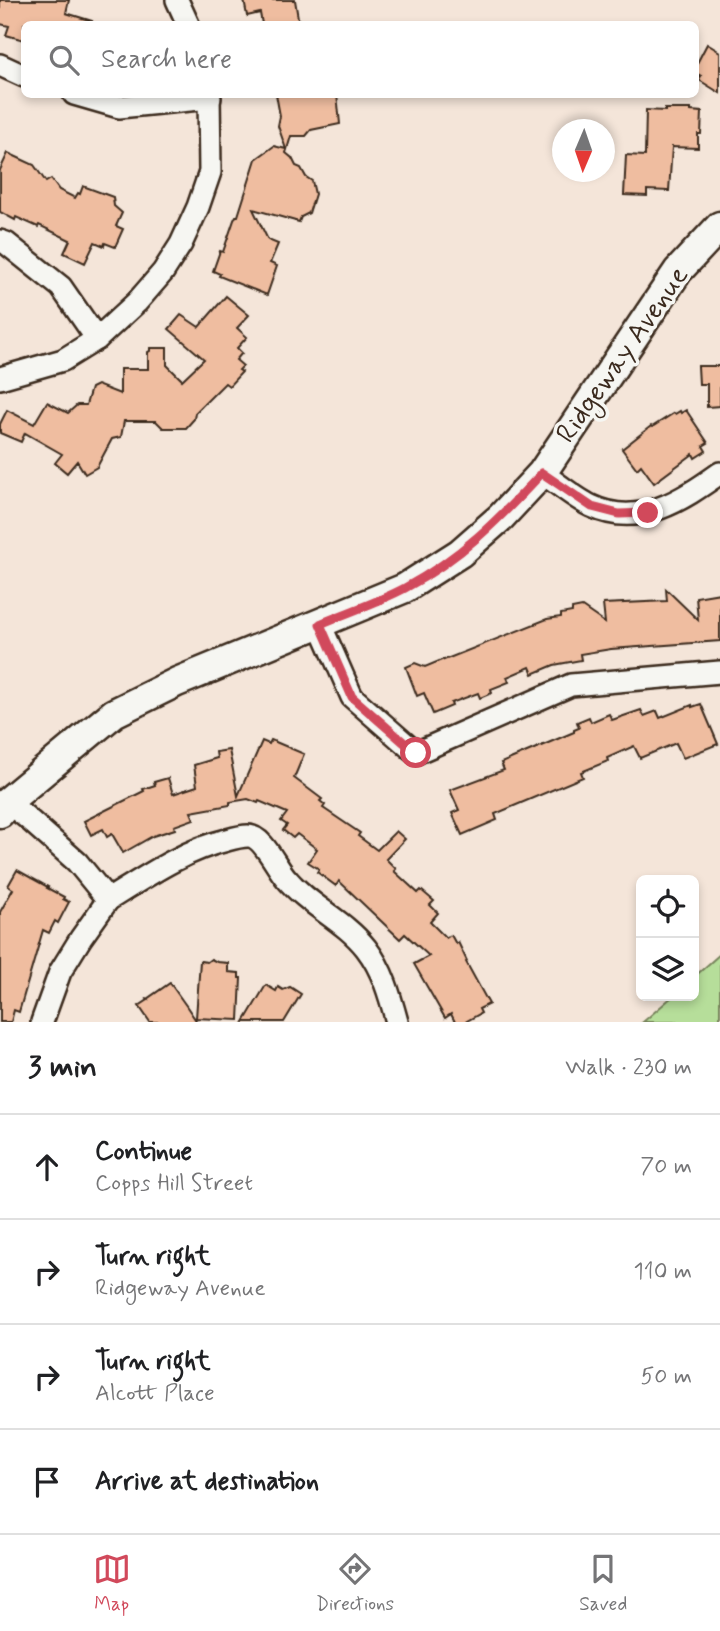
<!DOCTYPE html>
<html lang="en">
<head>
<meta charset="utf-8">
<style>
	body { margin:0; font-family:Mynerve,sans-serif; background:#f2f2f2; color:#202124 }
	.controls { position:absolute; right:21px; bottom:21px; display:grid; overflow:hidden; border-radius:10px; box-shadow:0 4px 10px #0003 }
	.controls button { width:63px; height:63px; display:grid; place-items:center; padding:0; border:0; border-bottom:2px solid #e0e0e0; background:#fff; color:#202124; font:35px sans-serif }
	.compass { position:absolute; left:552px; top:119px; width:63px; height:63px; border-radius:50%; background:#fff; box-shadow:0 4px 10px #0003; rotate:182deg }
	.stop { position:absolute; width:21px; height:21px; margin:-16px; border:5px solid #d1495b; border-radius:50%; background:#fff }
	.stop.end { background:#d1495b; border-color:#fff; box-shadow:0 2px 7px #0008 }
	.list { margin:0; padding:0; list-style:none }
	h2 { display:flex; justify-content:space-between; align-items:center; height:91px; margin:0; padding:0 28px; font-size:30px }
	h2 small { font-size:23px; font-weight:400; color:#757577 }
	.list li { display:grid; grid-template-columns:46px 1fr auto; gap:21px; align-items:center; box-sizing:border-box; height:105px; padding:0 28px; border-top:2px solid #e0e0e0 }
	.list b { display:block; font-size:26px; white-space:nowrap }
	.list p { margin:0; font-size:23px; white-space:nowrap; color:#757577 }
	.list em { font-size:23px; font-style:normal; color:#757577 }
	.icon { flex:none; width:38px; height:38px; fill:none; stroke:currentColor; stroke-width:2; stroke-linecap:round; stroke-linejoin:round }
	.map { position:relative; flex:none; width:720px; height:1022px; overflow:hidden }
	.search { position:absolute; background:#fff; box-shadow:0 4px 10px #0003; left:21px; right:21px; top:21px; height:77px; display:flex; align-items:center; gap:18px; box-sizing:border-box; padding:0 24px; border-radius:10px; color:#757577; font-size:26px }
	.sheet { height:511px; background:#fff }
	nav { display:flex; justify-content:space-around; align-items:center; box-sizing:border-box; height:98px; border-top:2px solid #e0e0e0; background:#fff; font-size:19px; color:#757577 }
	nav a { display:grid; justify-items:center; gap:4px }
	nav .on { color:#d1495b }
	.map>svg:first-child { display:block }
	.green { fill:#b6de9a; stroke:#78845c; stroke-width:2 }
	.building { fill:#efbda0; stroke:#3b2a1e; stroke-width:2 }
	.lines { fill:none; stroke-linecap:round; stroke-linejoin:round }
	.street-casing { stroke:#3b2a1e; stroke-width:26 }
	.secondary-casing { stroke:#3b2a1e; stroke-width:33 }
	.street { stroke:#f6f6f2; stroke-width:21 }
	.secondary { stroke:#f6f6f2; stroke-width:28 }
	.route { stroke:#d1495b; stroke-width:9 }
	.labels { text-anchor:middle; dominant-baseline:central; stroke-width:7; stroke-linejoin:round; paint-order:stroke }
	.street-label { font-size:28px; fill:#3b2a1e; stroke:#f6f6f2 }
</style>
</head>
<body>
<div class="map">
<svg width="720" height="1022" viewBox="0 0 720 1022">
	<rect width="100%" height="100%" fill="#f4e5d9"/>
	<filter id="ink" filterUnits="userSpaceOnUse"><feTurbulence type="fractalNoise" baseFrequency=".0143" numOctaves="2"/><feDisplacementMap in="SourceGraphic" scale="14" xChannelSelector="R" yChannelSelector="G"/><feConvolveMatrix kernelMatrix="1 2 1 2 8 2 1 2 1" color-interpolation-filters="sRGB"/></filter>
	<g filter="url(#ink)">
		<!-- green -->
		<path class="green" d="M720,954V1022H643L673,996H694V977Z"/>
		<!-- building -->
		<g class="building">
			<path d="M0,0H69L66,13L92,21L91,24H24V40L6,35L9,26L0,24Z"/>
			<path d="M244,0H295L299,24H262L260,13L247,16Z"/>
			<path d="M707,44L720,52V93L699,80L701,76L696,73V65Z"/>
			<path d="M276,94H337L340,124L311,130L306,136H291L286,153L292,158L296,166L301,168L306,177L312,181L315,194L309,213L301,217L299,222L253,209L268,240L278,244L270,263L277,266L267,295L219,276L220,274L213,271L220,251L223,252L234,220L236,216H238L256,159L274,146L286,149L278,126L280,116Z"/>
			<path d="M665,109H691V111L702,112L701,134H698V148L672,147L669,191L647,190V196L624,195L626,155L645,156L646,110L665,111Z"/>
			<path d="M8,153L34,165L46,182L51,179L59,190L75,198L78,193L80,194L83,186L113,197L114,206L122,213L116,226L123,229L115,247L105,243L104,246L95,242L85,263L64,253L70,240L39,225L38,227L16,217L15,220L0,212V170Z"/>
			<path d="M226,296L249,315L237,328L247,337L237,348L242,353L236,360L243,366L239,370L242,372L229,386L225,383L195,413L194,419L186,428H163L156,421H124L121,437L112,439L97,467L85,474L77,461L67,473L55,463L62,454L25,433L21,442L0,433V424L7,410L34,424L47,402L68,413L77,405H86L91,388L97,385L120,394V369H148V352L150,351V348H167V365L182,380L204,359L169,329L181,315L199,327Z"/>
			<path d="M698,366H720V406L707,407V384H699Z"/>
			<path d="M686,410L708,443L703,446L706,451L695,458L693,454L654,483L641,465L637,469L622,449L651,426L652,427L674,413L675,414L680,411L681,413Z"/>
			<path d="M666,589L698,620L696,597L720,593V641L611,649L580,654L581,660L554,665L533,674L530,667L507,677L509,682L491,689L492,693L480,698L478,693L451,703L452,706L433,714L424,693L417,696L406,667L415,663L425,667L444,659V660L547,619L561,617V614L572,612V609L582,607L605,623L603,604L667,601Z"/>
			<path d="M701,704L718,744L683,758L676,743L640,758L634,746L607,758L608,761L581,772L583,777L495,814L497,820L462,835L452,813L459,810L450,790L504,770L501,763L574,732V730L579,728L577,722L589,717L591,722L609,714L612,720L641,710L644,716L657,711L660,718L692,705V707Z"/>
			<path d="M271,740L304,754L294,778L322,799L320,801L325,805L323,808L360,833L358,836L377,850L396,831L405,839L386,859L396,869L394,871L418,893L421,890L434,901L430,905L438,913L430,922L446,938L451,935L456,944L458,942L467,961L466,962L489,1004L479,1009L481,1013L465,1022H455L451,1014L445,1018L414,964L429,956L405,934L400,939L339,881L336,886L317,872L319,869L308,862L317,849L297,834L293,838L283,830L287,825L281,821L287,813L259,801L258,803L248,799L230,802V805L191,812L194,819L174,826L175,829L153,836L123,853L112,834L107,837L103,829L91,835L84,821L144,791L143,789L155,785L154,782L168,778L173,794L197,786L194,765L217,758L216,752L229,750L238,796L262,741L269,744Z"/>
			<path d="M17,870L48,887L47,888L64,897L63,899L69,902L58,923L55,921L49,933L43,930L19,1012L14,1010L11,1022H0V912L13,889L8,886Z"/>
			<path d="M211,959L217,962L228,963V972L239,973V978H241L239,1020L196,1018L200,961L207,962Z"/>
			<path d="M170,983L187,1007L197,1022H150L139,1006L148,1000L147,999Z"/>
			<path d="M266,985L276,991L278,987L283,990L290,987L301,994L284,1022H244Z"/>
		</g>
		<g class="lines">
			<!-- street casing -->
			<g class="street-casing">
				<g id="street">
					<path d="M177,0L188,24"/>
					<path d="M0,65L24,76"/>
					<path d="M74,94L119,107L210,98"/>
					<path d="M0,241L6,243L61,287L97,339"/>
					<path d="M0,378L63,360L97,339L137,302L163,272L181,244L198,207L210,172L209,94"/>
					<path d="M542,473C557,483 576,499 591,506C639,529 682,500 720,473"/>
					<path d="M320,624L352,697L416,753L571,685L720,672"/>
					<path d="M7,802L26,817L77,862L108,900C145,877 184,850 227,840C234,838 241,836 248,836C263,836 276,867 286,878C309,906 344,920 366,948C383,970 390,996 397,1022"/>
					<path d="M42,1022L60,972L81,938L108,900"/>
				</g>
			</g>
			<!-- secondary casing -->
			<g class="secondary-casing">
				<path id="secondary" d="M0,813L7,802L114,713L177,682L405,588L460,553L501,517L542,473L678,271L720,226"/>
			</g>
			<!-- street -->
			<use href="#street" class="street"/>
			<!-- secondary -->
			<use href="#secondary" class="secondary"/>
		</g>
	</g>
	<g class="lines" filter="url(#ink)">
		<!-- route -->
		<path class="route" d="M416,753L352,697L320,624C348,612 379,602 405,588C461,558 499,519 542,473L592,507L619,514L648,513"/>
	</g>
	<g class="labels">
		<!-- street labels -->
		<g class="street-label">
			<text transform="translate(623 355) rotate(-55)">Ridgeway Avenue</text>
		</g>
	</g>
</svg>
<div class="controls">
<button><svg class="icon" aria-label="locate" viewBox="0 0 24 24"><circle cx="12" cy="12" r="6"/><path d="M12 2v4M12 18v4M2 12h4M18 12h4"/></svg></button>
<button><svg class="icon" aria-label="layers" viewBox="0 0 24 24"><path d="M12 4l9 5-9 5-9-5zM3 14l9 5 9-5"/></svg></button>
</div>
<svg class="compass" viewBox="-18 -18 36 36"><path d="M0-13l5 13h-10z" fill="#e53935"/><path d="M0 13l5-13h-10z" fill="#757577"/></svg>
<div class="stop" style="left:416px;top:753px"></div>
<div class="stop end" style="left:648px;top:513px"></div>
<div class="search"><svg class="icon" aria-label="search" viewBox="0 0 24 24"><circle cx="10" cy="10" r="6"/><path d="M15 15l6 6"/></svg>Search here</div>
</div>
<section class="sheet">
<h2>3 min<small>Walk · 230 m</small></h2>
<ul class="list">
<li><svg class="icon" aria-label="ahead" viewBox="0 0 24 24"><path d="M12 20V5M6 11l6-6 6 6"/></svg><div><b>Continue</b><p>Copps Hill Street</p></div><em>70 m</em></li>
<li><svg class="icon" aria-label="right" viewBox="0 0 24 24"><path d="M7 20v-9h11M14 6l5 5-5 5"/></svg><div><b>Turn right</b><p>Ridgeway Avenue</p></div><em>110 m</em></li>
<li><svg class="icon" aria-label="right" viewBox="0 0 24 24"><path d="M7 20v-9h11M14 6l5 5-5 5"/></svg><div><b>Turn right</b><p>Alcott Place</p></div><em>50 m</em></li>
<li><svg class="icon" aria-label="arrive" viewBox="0 0 24 24"><path d="M6 21V4h12l-3 4 3 4H6"/></svg><div><b>Arrive at destination</b></div></li>
</ul>
</section>
<nav>
<a class="on"><svg class="icon" aria-label="map" viewBox="0 0 24 24"><path d="M3 6l6-2 6 2 6-2v14l-6 2-6-2-6 2zM9 4v14M15 6v14"/></svg>Map</a>
<a><svg class="icon" aria-label="directions" viewBox="0 0 24 24"><path d="M12 3l9 9-9 9-9-9zM9 14v-3h6M13 9l2 2-2 2"/></svg>Directions</a>
<a><svg class="icon" aria-label="saved" viewBox="0 0 24 24"><path d="M7 4h10v16l-5-4-5 4z"/></svg>Saved</a>
</nav>
</body>
</html>
